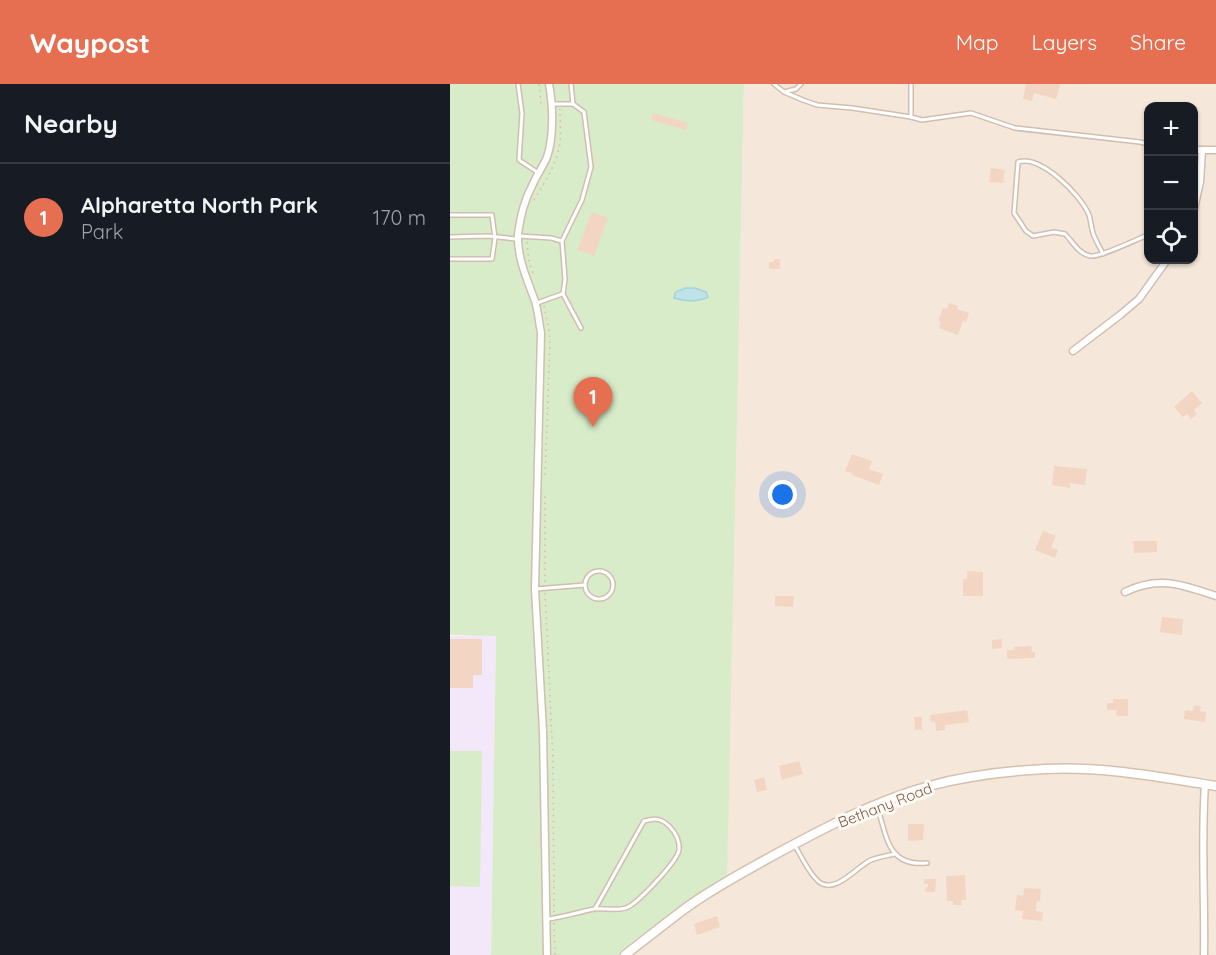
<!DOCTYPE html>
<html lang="en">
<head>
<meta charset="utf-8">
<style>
	body { margin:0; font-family:Quicksand,sans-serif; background:#242831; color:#f1f3f6 }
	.controls { position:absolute; right:18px; top:18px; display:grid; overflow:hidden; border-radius:12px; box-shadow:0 2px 4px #0004 }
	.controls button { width:54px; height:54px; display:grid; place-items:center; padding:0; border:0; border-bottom:2px solid #363941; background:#171b24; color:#f1f3f6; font:30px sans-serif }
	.you { position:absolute; left:333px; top:411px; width:21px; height:21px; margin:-15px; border:4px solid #fff; border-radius:50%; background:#1a73e8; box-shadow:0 0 0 9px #1a73e833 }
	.badge { display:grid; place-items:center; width:39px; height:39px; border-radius:50%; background:#e76f51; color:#fff; font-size:20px; font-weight:700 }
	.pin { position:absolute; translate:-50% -50px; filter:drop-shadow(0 2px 3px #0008) }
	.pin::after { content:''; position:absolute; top:32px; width:21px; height:18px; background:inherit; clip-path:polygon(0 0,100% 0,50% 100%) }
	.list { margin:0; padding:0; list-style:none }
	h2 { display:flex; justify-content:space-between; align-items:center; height:78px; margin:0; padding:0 24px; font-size:26px }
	h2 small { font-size:20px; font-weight:400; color:#9ea1a6 }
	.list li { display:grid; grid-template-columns:39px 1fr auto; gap:18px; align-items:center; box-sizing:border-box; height:108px; padding:0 24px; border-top:2px solid #363941 }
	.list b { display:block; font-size:22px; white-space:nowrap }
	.list p { margin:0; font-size:20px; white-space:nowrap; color:#9ea1a6 }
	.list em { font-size:20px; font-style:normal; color:#9ea1a6 }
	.icon { flex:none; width:33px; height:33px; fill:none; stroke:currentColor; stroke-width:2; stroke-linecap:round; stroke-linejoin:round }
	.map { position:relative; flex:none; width:766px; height:871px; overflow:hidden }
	header { display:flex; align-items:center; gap:36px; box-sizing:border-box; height:84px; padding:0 30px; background:#e76f51; color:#fff }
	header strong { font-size:28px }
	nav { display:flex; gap:33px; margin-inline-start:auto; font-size:21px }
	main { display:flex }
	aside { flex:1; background:#171b24 }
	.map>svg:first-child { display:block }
	.residential { fill:#f5e8da; fill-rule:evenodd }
	.education { fill:#f3e8fa }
	.green { fill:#d8ecc9 }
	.water { fill:#bfe3e8; stroke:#a5d3da; stroke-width:1.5 }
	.building { fill:#f3d5c3 }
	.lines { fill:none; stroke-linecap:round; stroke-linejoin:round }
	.lane-casing { stroke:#d1beb0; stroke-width:6 }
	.street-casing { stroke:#d1beb0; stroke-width:9 }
	.secondary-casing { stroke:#d6c0b0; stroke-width:11 }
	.path { stroke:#d9b8a5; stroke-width:1.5; stroke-dasharray:1.5 4.5; stroke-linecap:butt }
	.lane { stroke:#fff; stroke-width:3 }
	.street { stroke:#fff; stroke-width:6 }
	.secondary { stroke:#fff; stroke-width:8 }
	.labels { text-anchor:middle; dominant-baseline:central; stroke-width:6; stroke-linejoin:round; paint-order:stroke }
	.street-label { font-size:15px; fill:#7a5c4d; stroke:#fffaf3 }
</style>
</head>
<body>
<header>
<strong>Waypost</strong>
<nav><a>Map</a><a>Layers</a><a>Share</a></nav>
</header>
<main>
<aside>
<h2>Nearby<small></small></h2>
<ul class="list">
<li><span class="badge">1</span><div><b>Alpharetta North Park</b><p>Park</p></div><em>170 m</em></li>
</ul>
</aside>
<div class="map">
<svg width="766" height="871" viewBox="0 0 766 871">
	<rect width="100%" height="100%" fill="#fdf6ec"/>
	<!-- residential -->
	<path class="residential" d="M294,0H766V871H176L290,188ZM698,22H744V176H698Z"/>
	<!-- education -->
	<path class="education" d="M46,551L41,871H0V552Z"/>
	<!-- green -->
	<g class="green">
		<path d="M0,0H294L277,796L176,871H41L46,552L0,551Z"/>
		<path d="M0,667H32L30,803L0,802Z"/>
	</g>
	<!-- water -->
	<path class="water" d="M236,204H245L256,208L258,213C247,218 236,218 224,214L225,209L228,207Z"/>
	<!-- building -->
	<g class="building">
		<path d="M576,0H608L610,1L606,15L584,9L582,17L573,15Z"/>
		<path d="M203,29L238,39L236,46L201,36Z"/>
		<path d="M541,84L555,86L553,99L539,98Z"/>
		<path d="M142,128L158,134L144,172L127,166Z"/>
		<path d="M324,175H330V185H319V178H324Z"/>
		<path d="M499,219L508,222L507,225L519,229L516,238L513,237L508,251L489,244L491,238L488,237L493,224L497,225Z"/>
		<path d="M742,307L752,319L744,326L747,330L741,335L737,330L733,333L724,323Z"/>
		<path d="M402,370L422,377L419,385L433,390L429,401L402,391L403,390L395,387Z"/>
		<path d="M604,382L637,385L635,401L620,399V404L602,401Z"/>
		<path d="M593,447L606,452L601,463L608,466L605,474L585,466Z"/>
		<path d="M683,457H707V468L684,469Z"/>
		<path d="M517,487L533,488V512H513V495H517Z"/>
		<path d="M325,512H344L343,523L325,522Z"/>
		<path d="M712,533L733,535L732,551L710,548Z"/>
		<path d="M0,555H32V591H23V604H0Z"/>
		<path d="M552,555V564L542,565V556Z"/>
		<path d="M581,562L582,568H585V574L557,575V566H564V563Z"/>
		<path d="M663,615H678V632H666L667,626H657V619H663Z"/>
		<path d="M744,621L751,622L750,627L756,628L755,638L734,635L735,626L743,627Z"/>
		<path d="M517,626L519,638L495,641V646L486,647L485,637L481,638L480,631Z"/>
		<path d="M464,633H472V646H465Z"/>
		<path d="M349,677L353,690L332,696L329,682Z"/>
		<path d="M314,693L317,706L307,708L304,696Z"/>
		<path d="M458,740H474L473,756L458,757Z"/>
		<path d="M515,791L516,816H511L512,821H503V817H497L496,792Z"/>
		<path d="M474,795H486L485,808H475L476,803H478V800H474Z"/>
		<path d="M574,804L591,805L590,818L587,817L586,827L593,828L592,837L572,835L573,827L565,826L567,811L573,812Z"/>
		<path d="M267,832L270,843L247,851L244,840Z"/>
	</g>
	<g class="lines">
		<!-- lane casing -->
		<g class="lane-casing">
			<g id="lane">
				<path d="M68,0L72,29L69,76L87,88"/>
				<path d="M121,0L123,20"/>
				<path d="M324,0L334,8L346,5L351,0"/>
				<path d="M461,0V33L472,36L521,29L565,44L690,58L698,60"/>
				<path d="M334,8L353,16L367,21L402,24L461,33"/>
				<path d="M102,20H123L134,28L141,83L132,116L112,157L115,195L113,210L131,244"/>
				<path d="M0,131H42L45,154L42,175H0"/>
				<path d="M69,152L101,154L112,157"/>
				<path d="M0,153L38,152L66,155"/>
				<path d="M653,170C650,163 645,156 643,149C641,143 641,137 639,131C631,111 591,71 568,78L564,129L576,147L583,152L604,148L615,150C622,157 629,170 640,172C649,174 687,155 698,151"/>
				<path d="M87,219L112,210"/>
				<circle cx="149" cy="501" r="14"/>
				<path d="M85,505L135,501"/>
				<path d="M427,722C437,752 437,783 477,779"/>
				<path d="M345,762C352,773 358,788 368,797C385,812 407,782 421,776C428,773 436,772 444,770"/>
				<path d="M98,835C114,833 128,828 144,825C154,824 166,827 176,824C187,820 227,778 229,766C230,757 225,748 219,742C211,734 204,734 194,737L145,825"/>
			</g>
		</g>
		<!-- street casing -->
		<g class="street-casing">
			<g id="street">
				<path d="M744,66H766"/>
				<path d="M744,125L750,98L752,66"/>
				<path d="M623,267L670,231L689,215L717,176"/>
				<path d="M675,508C709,491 733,501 766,512"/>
				<path d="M97,871L93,647L85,505L91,249C89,238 88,227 85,217C77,195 67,174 68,150C70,134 74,117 82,102C86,92 93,83 97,73C104,53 103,21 99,0"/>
				<path d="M754,871C755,814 751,757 755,700"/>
			</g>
		</g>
		<!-- secondary casing -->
		<g class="secondary-casing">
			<path id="secondary" d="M175,871C197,854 218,837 240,821C267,802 297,786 326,770C374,744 425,717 479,702C516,692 556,687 595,685C652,682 709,693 766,702"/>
		</g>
		<!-- path -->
		<g class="path">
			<path d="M89,0L91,20H95"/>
			<path d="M84,116C95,98 107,80 110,59C111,47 110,36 110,25"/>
			<path d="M77,158L79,178L84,192"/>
			<path d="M94,222L99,246L100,259L95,393"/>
			<path d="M95,498V410"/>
			<path d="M95,509L103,676L104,828"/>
			<path d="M104,839L105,871"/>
		</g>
		<!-- lane -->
		<use href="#lane" class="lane"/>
		<!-- street -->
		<use href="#street" class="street"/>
		<!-- secondary -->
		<use href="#secondary" class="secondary"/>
	</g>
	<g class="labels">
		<!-- street labels -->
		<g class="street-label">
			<text transform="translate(435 721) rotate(-21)">Bethany Road</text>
		</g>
	</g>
</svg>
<div class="controls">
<button>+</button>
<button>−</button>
<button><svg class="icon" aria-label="locate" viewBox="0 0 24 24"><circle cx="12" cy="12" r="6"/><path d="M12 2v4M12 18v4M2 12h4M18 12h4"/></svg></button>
</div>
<div class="you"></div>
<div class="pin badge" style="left:143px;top:343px">1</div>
</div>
</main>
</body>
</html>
